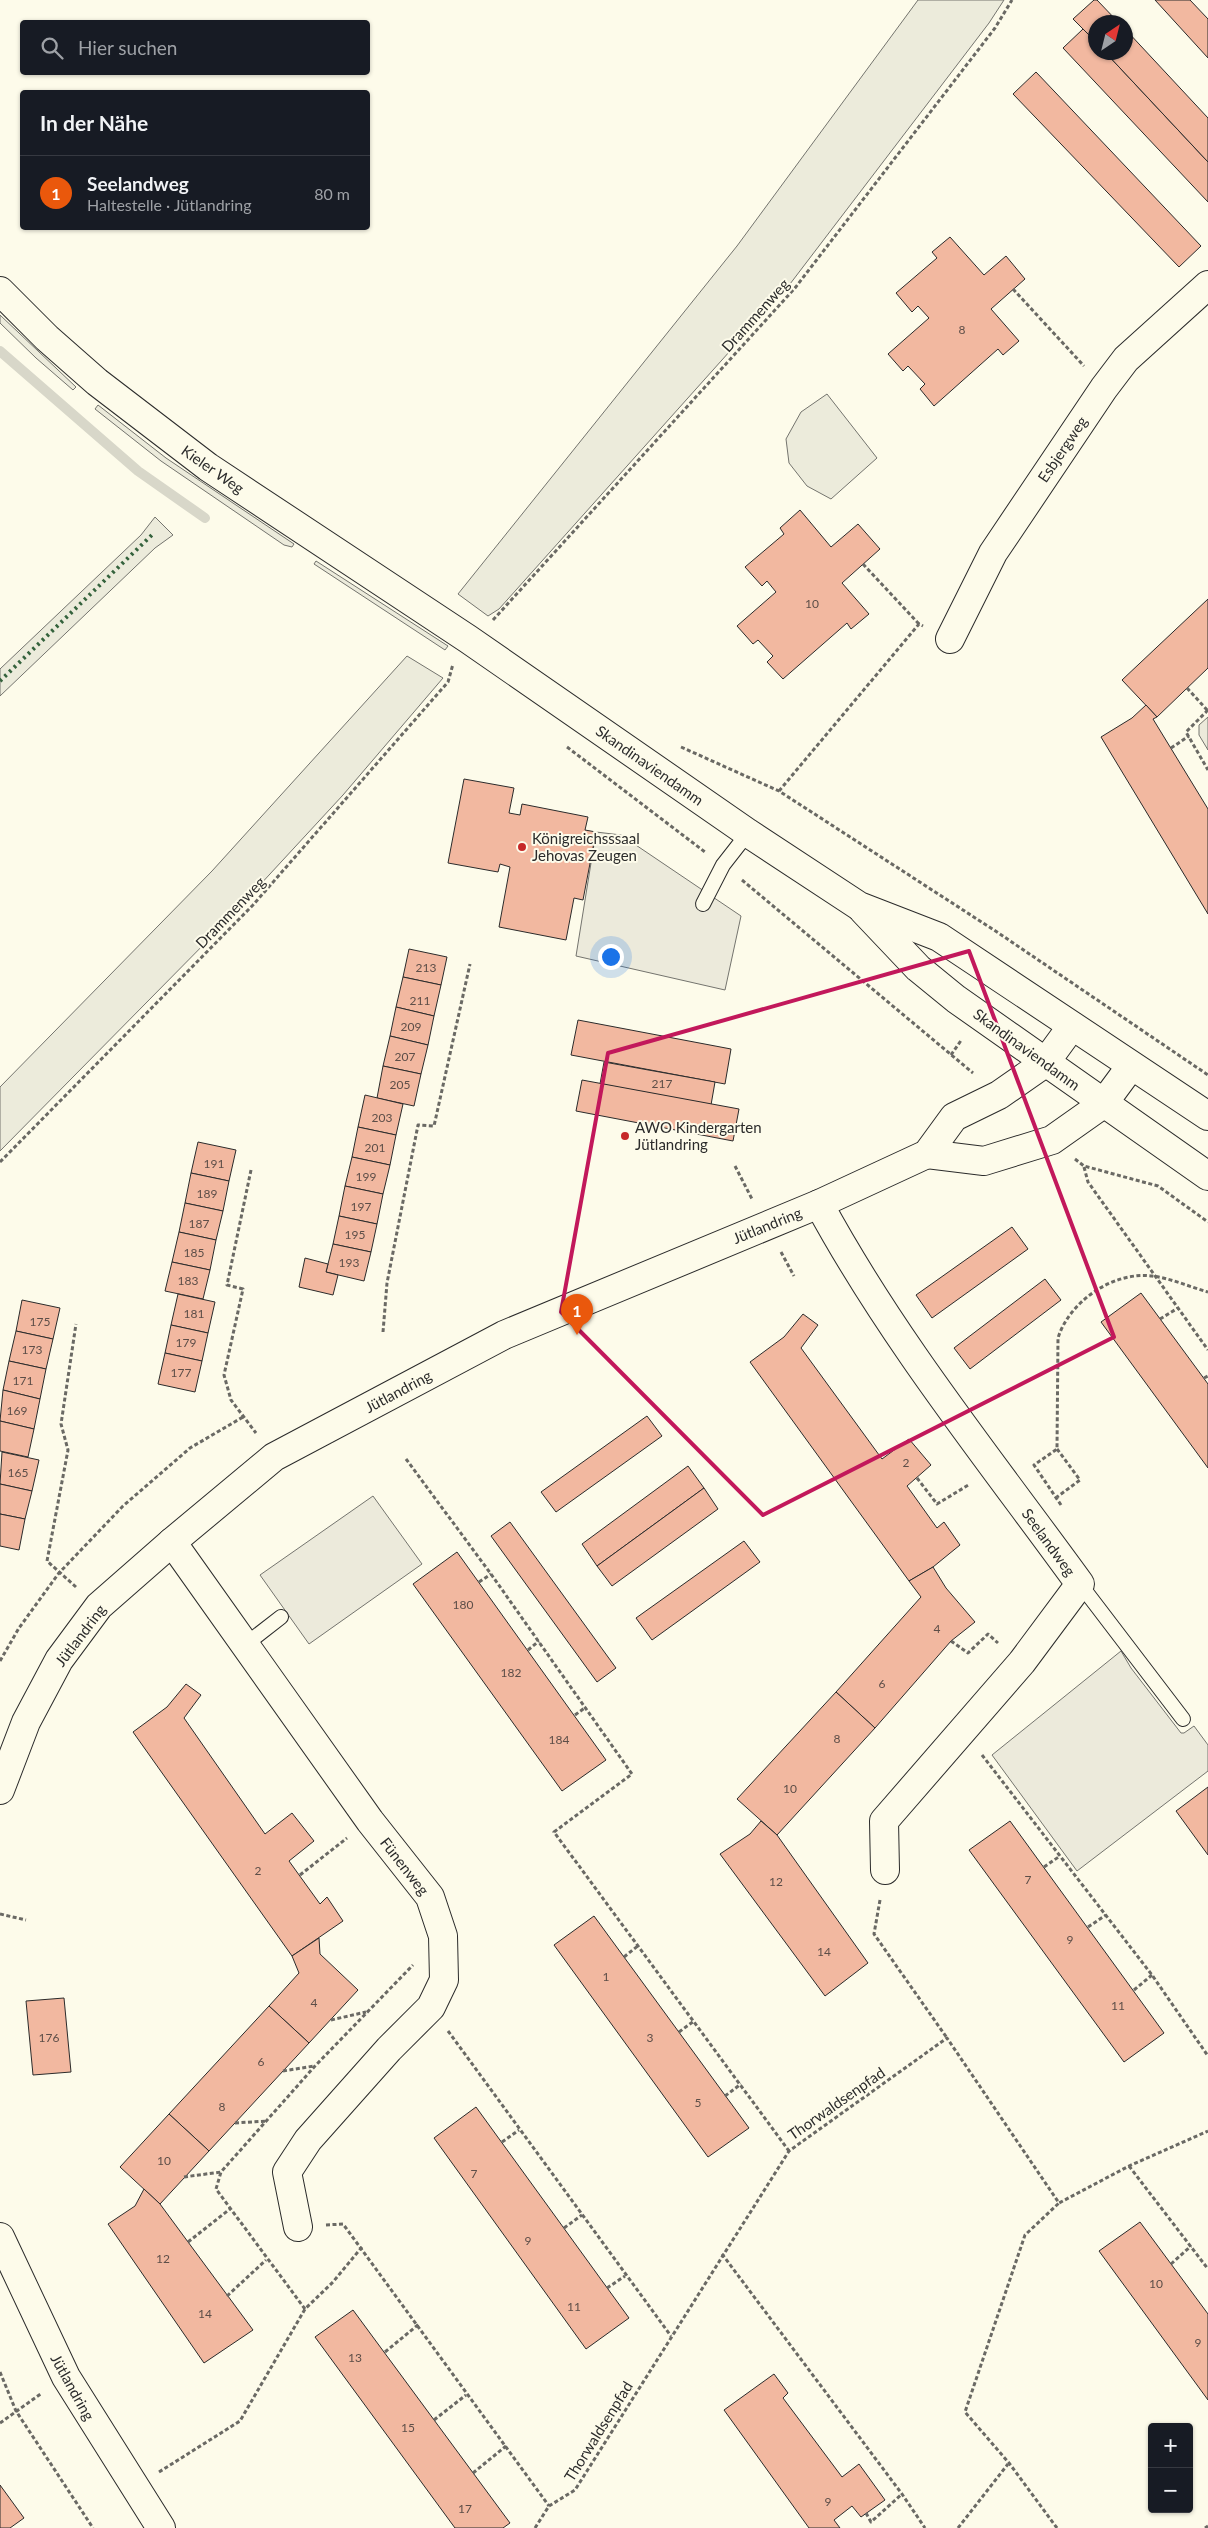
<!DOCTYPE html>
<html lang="de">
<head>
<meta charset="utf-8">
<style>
	body { margin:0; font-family:Lato,sans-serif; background:#20242c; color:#f1f3f6 }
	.controls { position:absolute; right:15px; bottom:15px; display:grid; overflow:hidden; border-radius:5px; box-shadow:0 1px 4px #0004 }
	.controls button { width:45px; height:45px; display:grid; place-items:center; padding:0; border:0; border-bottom:1px solid #363941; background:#171b24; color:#f1f3f6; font:25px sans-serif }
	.compass { position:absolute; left:1088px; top:15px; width:45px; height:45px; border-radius:50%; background:#171b24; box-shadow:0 1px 4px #0004; rotate:35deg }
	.you { position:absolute; left:610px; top:956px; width:18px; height:18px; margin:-12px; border:4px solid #fff; border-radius:50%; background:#1a73e8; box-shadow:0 0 0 8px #1a73e833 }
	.badge { display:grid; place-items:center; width:32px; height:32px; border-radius:50%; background:#ea580c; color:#fff; font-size:16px; font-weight:700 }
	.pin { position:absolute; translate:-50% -41px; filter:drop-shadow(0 1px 2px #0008) }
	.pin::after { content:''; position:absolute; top:26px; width:18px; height:15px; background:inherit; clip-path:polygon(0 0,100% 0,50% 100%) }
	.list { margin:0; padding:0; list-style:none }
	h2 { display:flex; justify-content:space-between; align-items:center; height:65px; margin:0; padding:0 20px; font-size:21px }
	h2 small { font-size:16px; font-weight:400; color:#9ea1a6 }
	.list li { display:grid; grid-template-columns:32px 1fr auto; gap:15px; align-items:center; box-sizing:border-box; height:75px; padding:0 20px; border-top:1px solid #363941 }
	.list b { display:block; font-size:19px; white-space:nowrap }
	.list p { margin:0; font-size:16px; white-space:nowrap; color:#9ea1a6 }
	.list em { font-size:16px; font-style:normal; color:#9ea1a6 }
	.icon { flex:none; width:28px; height:28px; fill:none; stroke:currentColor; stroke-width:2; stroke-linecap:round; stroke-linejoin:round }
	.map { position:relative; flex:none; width:1208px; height:2528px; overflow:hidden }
	.search { position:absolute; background:#171b24; box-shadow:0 1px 4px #0004; left:20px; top:20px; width:350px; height:55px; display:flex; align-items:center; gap:12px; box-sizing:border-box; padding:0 18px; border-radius:5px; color:#9ea1a6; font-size:19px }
	.panel { position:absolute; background:#171b24; box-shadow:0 1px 4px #0004; left:20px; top:90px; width:350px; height:140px; border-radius:5px }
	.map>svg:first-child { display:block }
	.green { fill:#ecebdb; stroke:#74746e }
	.parking { fill:#eceadb; stroke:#74746e }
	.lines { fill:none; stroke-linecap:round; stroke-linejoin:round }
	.stream { stroke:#d8d7c9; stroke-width:10 }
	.building { fill:#f2b8a0; stroke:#2b2b2b }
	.lane-casing { stroke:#2b2b2b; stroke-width:16 }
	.street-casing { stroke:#2b2b2b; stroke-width:30 }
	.secondary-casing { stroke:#2b2b2b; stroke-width:30 }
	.path { stroke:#6a6964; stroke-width:3; stroke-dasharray:4 2.5; stroke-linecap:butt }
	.lane { stroke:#fdfbea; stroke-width:14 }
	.street { stroke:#fdfbea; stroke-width:28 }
	.secondary { stroke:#fdfbea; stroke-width:28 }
	.hedge { stroke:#34623c; stroke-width:4; stroke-dasharray:2.5 4; stroke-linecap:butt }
	.marked { fill:none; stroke:#c2185b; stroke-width:4; stroke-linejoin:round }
	.poi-dot { fill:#c62828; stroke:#fdfbea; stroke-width:2 }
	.labels { text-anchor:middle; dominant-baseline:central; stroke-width:4; stroke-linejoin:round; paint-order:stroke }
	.number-label { font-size:12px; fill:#5d4e48 }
	.street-label { font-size:15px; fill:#2b2b2b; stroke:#fdfbea }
	.poi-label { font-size:15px; fill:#2b2b2b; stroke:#fdfbea; text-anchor:start }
</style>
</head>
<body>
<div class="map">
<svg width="1208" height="2528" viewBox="0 0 1208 2528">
	<rect width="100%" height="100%" fill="#fdfbea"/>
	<!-- green -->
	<g class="green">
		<path d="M918,0H1004L989,23L790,284L499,609L488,616L458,594L737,246Z"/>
		<path d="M0,315L76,387L73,390L36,358L0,323Z"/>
		<path d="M827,394L877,458L831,499L807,486L789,463L786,439L801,412Z"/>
		<path d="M98,405L166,458L294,544L292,547L284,545L161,461L95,409Z"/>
		<path d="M155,517L173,535L155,548L0,696V669L141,535Z"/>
		<path d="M316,561L448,646L445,650L314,564Z"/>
		<path d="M407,656L443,678L343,795L221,927L0,1151V1087L212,871Z"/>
	</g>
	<!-- parking -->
	<g class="parking">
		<path d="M1208,717V750L1199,735V725Z"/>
		<path d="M596,832L621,835L741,916L725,990L576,956Z"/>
		<path d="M373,1496L422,1564L309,1644L260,1575Z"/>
		<path d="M1121,1651L1131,1668L1181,1733H1184L1194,1726L1208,1745V1771L1077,1871L992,1755Z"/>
	</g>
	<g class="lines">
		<!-- stream -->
		<path class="stream" d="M0,351L138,471L205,518"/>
	</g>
	<!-- building -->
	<g class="building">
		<path d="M1094,0H1097L1118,22H1096V42L1073,19Z"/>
		<path d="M1155,0H1190L1208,19V58Z"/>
		<path d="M1083,29L1096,42V52H1105L1208,162V202L1063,48Z"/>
		<path d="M1126,30L1208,118V162L1105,52H1126Z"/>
		<path d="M1036,72L1201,246L1179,267L1013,94Z"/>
		<path d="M950,237L984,275L1006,256L1025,279L991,309L1019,341L1003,355L998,349L934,406L920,389L925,384L908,366L903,371L888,354L929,318L918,306L912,312L896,293L937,258L932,252Z"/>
		<path d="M800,510L831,547L858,524L880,549L842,583L869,614L851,629L847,623L783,679L767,662L773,656L758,640L753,644L737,626L776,592L767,581L762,586L745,567L784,534L780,528Z"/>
		<path d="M1208,599V668L1157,717L1122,680Z"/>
		<path d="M1146,705L1157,717L1153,719L1208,809V914L1101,737L1132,718Z"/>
		<path d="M464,779L514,788L509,813L520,815L522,804L588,817L585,830L596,832L583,900L574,898L566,940L499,927L510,867L500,864L498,872L448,863Z"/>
		<path d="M409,949L447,957L441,985L403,977Z"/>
		<path d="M403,977L441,985L434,1016L396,1007Z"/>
		<path d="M396,1007L434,1016L428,1045L390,1036Z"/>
		<path d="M578,1020L731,1049L725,1084L571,1055Z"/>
		<path d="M390,1036L428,1045L421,1074L383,1066Z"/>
		<path d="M604,1062L715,1082L711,1105L600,1084Z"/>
		<path d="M383,1066L421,1074L414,1106L377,1098Z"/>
		<path d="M582,1080L739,1109L733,1141L576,1111Z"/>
		<path d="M365,1095L403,1104L396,1135L358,1127Z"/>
		<path d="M358,1127L396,1135L390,1165L352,1157Z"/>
		<path d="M198,1142L236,1150L229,1181L191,1173Z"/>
		<path d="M352,1157L390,1165L383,1194L345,1186Z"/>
		<path d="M191,1173L229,1181L223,1211L185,1203Z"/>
		<path d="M345,1186L383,1194L377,1224L339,1216Z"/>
		<path d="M185,1203L223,1211L216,1240L179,1232Z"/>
		<path d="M339,1216L377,1224L371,1252L333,1244Z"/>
		<path d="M1012,1227L1028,1249L932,1318L916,1295Z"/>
		<path d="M179,1232L216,1240L210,1270L172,1262Z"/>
		<path d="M333,1244L371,1252L364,1281L326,1272Z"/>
		<path d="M305,1258L328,1264L326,1272L338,1275L333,1295L299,1287Z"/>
		<path d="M172,1262L210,1270L203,1299L165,1291Z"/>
		<path d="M1045,1279L1061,1300L970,1369L954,1348Z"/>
		<path d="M1141,1293L1208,1384V1468L1101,1322Z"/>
		<path d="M178,1294L215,1302L208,1333L171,1325Z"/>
		<path d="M22,1300L60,1308L53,1339L16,1331Z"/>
		<path d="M803,1314L818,1325L801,1348L882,1459L909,1439L931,1465L907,1486L937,1528L944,1522L960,1545L933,1567L909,1581L750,1362L784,1337Z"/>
		<path d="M171,1325L208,1333L202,1361L165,1353Z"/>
		<path d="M16,1331L53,1339L46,1369L9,1361Z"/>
		<path d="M165,1353L202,1361L195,1392L158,1384Z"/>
		<path d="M9,1361L46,1369L40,1399L3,1390Z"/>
		<path d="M3,1390L40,1399L34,1429L0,1421Z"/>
		<path d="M647,1416L662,1436L556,1512L541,1492Z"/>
		<path d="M0,1421L34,1429L28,1457L0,1451Z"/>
		<path d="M2,1452L39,1460L32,1491L0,1484Z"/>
		<path d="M688,1466L704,1488L597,1566L582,1544Z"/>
		<path d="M0,1484L32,1491L25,1519L0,1514Z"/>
		<path d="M704,1488L718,1509L612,1586L597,1566Z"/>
		<path d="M0,1514L25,1519L19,1550L0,1546Z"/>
		<path d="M510,1522L616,1668L597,1682L491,1536Z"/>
		<path d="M744,1541L760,1562L652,1640L636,1618Z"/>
		<path d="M457,1552L606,1760L562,1791L413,1584Z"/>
		<path d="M933,1567L946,1588L975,1622L951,1641L875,1728L836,1692L921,1597L909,1581Z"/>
		<path d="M186,1684L201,1695L184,1718L265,1834L292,1813L314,1841L289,1861L320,1904L327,1897L343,1921L292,1956L133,1732L167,1707Z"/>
		<path d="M836,1692L875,1728L777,1835L737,1799Z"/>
		<path d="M1208,1787V1855L1176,1811Z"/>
		<path d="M761,1821L777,1835L868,1963L825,1996L720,1854L750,1834Z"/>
		<path d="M1010,1821L1164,2033L1124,2062L969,1850Z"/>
		<path d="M594,1916L749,2128L708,2157L554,1945Z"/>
		<path d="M319,1938L320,1954L358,1990L309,2043L269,2006L299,1973L292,1956Z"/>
		<path d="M64,1998L71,2072L33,2075L26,2001Z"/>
		<path d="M269,2006L309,2043L209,2151L169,2114Z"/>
		<path d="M476,2107L629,2318L586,2349L434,2138Z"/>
		<path d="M169,2114L209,2151L160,2204L120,2167Z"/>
		<path d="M144,2189L160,2204L253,2330L204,2363L108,2224L135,2206Z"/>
		<path d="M1140,2222L1208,2314V2400L1099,2251Z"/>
		<path d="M353,2310L510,2523L503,2528H455L315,2337Z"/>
		<path d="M774,2374L788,2393L783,2398L842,2477L859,2464L885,2500L861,2517L852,2506L834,2520L840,2528H809L724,2410Z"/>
		<path d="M0,2485L24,2518L10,2528H0Z"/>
	</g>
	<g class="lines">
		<!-- lane casing -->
		<g class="lane-casing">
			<g id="lane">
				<path d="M703,904L723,865L748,833"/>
				<path d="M1080,1584L1183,1719"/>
				<path d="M245,1645L281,1617"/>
			</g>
		</g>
		<!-- street casing -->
		<g class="street-casing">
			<g id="street">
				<path d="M950,639L993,553L1104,388L1126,359L1208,285"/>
				<path d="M927,1154L984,1161L1052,1140L1103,1104L1131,1066"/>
				<path d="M819,1204C892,1339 990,1460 1080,1584L1022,1662L884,1821L885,1870"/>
				<path d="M172,1542L370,1821L430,1897L443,1936L444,1980L431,2007L389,2049L308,2140L287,2172L298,2227"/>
				<path d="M0,1790L26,1722L59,1660L99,1606L172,1542L274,1457L504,1335L819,1204L927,1154L954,1117L999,1095L1045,1063L1072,1026"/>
				<path d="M0,2237L66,2377L161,2528"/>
			</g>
		</g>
		<!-- secondary casing -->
		<g class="secondary-casing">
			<g id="secondary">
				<path d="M0,291L47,338L97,382L208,467L468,639L748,833L859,906L939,937L1208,1116"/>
				<path d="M863,910L918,968L956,999L1208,1176"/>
			</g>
		</g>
		<!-- path -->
		<g class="path">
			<path d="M1013,289L1084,366"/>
			<path d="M863,564L919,624"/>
			<path d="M493,620L795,288L995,28L1012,0"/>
			<path d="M1187,688L1208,711"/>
			<path d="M1208,710L1186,732L1208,770"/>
			<path d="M567,747L705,852"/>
			<path d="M681,747L779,791L997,932L1208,1075"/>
			<path d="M1171,748L1189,736"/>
			<path d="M779,791L919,624L923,626"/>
			<path d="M742,880L973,1073"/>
			<path d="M951,1055L962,1039"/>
			<path d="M1075,1159L1084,1166L1158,1186L1208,1222"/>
			<path d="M0,1162L253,905L448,682L453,664"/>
			<path d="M735,1166L752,1199"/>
			<path d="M1084,1167L1088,1182L1208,1350"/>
			<path d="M251,1170L227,1285L243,1289L224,1375L231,1400L256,1433"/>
			<path d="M781,1252L794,1276"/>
			<path d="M1160,1319L1178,1308"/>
			<path d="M383,1332L387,1283L418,1125L434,1126L470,964"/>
			<path d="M1204,1378L1208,1376"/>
			<path d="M1057,1449L1080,1480L1057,1497"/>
			<path d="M406,1459L491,1574L632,1774L554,1832L789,2151"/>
			<path d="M917,1478L937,1504L970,1484"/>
			<path d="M1061,1505L1034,1465L1057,1449L1058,1338C1069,1302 1113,1271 1152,1276C1170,1278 1190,1287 1208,1292"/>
			<path d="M479,1582L491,1574"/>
			<path d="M76,1587L47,1561L68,1450L61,1424L76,1324"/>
			<path d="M951,1641L968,1653L988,1634L998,1643"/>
			<path d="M528,1650L539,1641"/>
			<path d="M0,1661L19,1628L59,1573L123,1506L190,1448L243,1417"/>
			<path d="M575,1715L586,1707"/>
			<path d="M982,1755L1152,1975L1208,2056"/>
			<path d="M1044,1867L1060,1856"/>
			<path d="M300,1875L347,1838"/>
			<path d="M880,1900L874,1934L947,2038"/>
			<path d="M0,1914L26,1920"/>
			<path d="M1088,1927L1106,1915"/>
			<path d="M624,1957L639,1945"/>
			<path d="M1134,1990L1152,1975"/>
			<path d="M331,2020L366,2012"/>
			<path d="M448,2031L671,2336"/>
			<path d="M679,2032L694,2021"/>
			<path d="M283,2071L314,2066"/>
			<path d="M725,2096L741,2084"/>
			<path d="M235,2123L267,2121"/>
			<path d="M502,2142L519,2130"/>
			<path d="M1129,2166L1208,2269"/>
			<path d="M184,2177L221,2172"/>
			<path d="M326,2225L343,2224L549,2506"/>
			<path d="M564,2228L582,2215"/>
			<path d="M188,2242L230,2209"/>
			<path d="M722,2254L902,2494L925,2528"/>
			<path d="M1171,2264L1191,2246"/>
			<path d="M607,2288L625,2276"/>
			<path d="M227,2296L266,2260"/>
			<path d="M305,2309L216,2189L221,2172L315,2066L413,1965"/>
			<path d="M385,2352L419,2324"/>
			<path d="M0,2372L16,2411L93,2528"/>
			<path d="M434,2420L466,2395"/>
			<path d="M0,2423L42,2393"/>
			<path d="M159,2472L240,2421L305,2309L333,2282L362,2247"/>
			<path d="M473,2473L506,2446"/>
			<path d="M866,2513L871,2522L902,2494"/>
			<path d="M535,2528L549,2506L575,2490L789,2151L947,2038L1059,2203L1129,2166L1208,2131"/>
			<path d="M958,2528L1008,2464"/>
			<path d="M1057,2528L1009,2463L965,2412L1025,2235L1059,2203"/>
			<path d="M1205,2528L1208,2526"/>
		</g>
		<!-- lane -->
		<use href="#lane" class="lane"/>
		<!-- street -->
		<use href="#street" class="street"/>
		<!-- secondary -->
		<use href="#secondary" class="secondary"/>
		<!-- hedge -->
		<path class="hedge" d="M0,681L154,533"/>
	</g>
	<!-- marked area -->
	<path class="marked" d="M969,951L1114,1337L763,1515L561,1312L608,1053Z"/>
	<!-- markers -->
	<g class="poi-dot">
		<circle cx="522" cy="847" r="5"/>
		<circle cx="625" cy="1136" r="5"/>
	</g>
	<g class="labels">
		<!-- number labels -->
		<g class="number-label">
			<text x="962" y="329">8</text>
			<text x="812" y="603">10</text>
			<text x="426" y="967">213</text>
			<text x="420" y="1000">211</text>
			<text x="411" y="1026">209</text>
			<text x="405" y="1056">207</text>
			<text x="662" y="1083">217</text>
			<text x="400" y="1084">205</text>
			<text x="382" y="1117">203</text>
			<text x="375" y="1147">201</text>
			<text x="214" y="1163">191</text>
			<text x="366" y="1176">199</text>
			<text x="207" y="1193">189</text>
			<text x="361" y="1206">197</text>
			<text x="199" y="1223">187</text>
			<text x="355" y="1234">195</text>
			<text x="194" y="1252">185</text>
			<text x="349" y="1262">193</text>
			<text x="188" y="1280">183</text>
			<text x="194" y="1313">181</text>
			<text x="40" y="1321">175</text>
			<text x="186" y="1342">179</text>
			<text x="32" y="1349">173</text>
			<text x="181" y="1372">177</text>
			<text x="23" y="1380">171</text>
			<text x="17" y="1410">169</text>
			<text x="906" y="1462">2</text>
			<text x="18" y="1472">165</text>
			<text x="463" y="1604">180</text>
			<text x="937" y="1628">4</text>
			<text x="511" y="1672">182</text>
			<text x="882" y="1683">6</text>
			<text x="837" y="1738">8</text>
			<text x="559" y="1739">184</text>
			<text x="790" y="1788">10</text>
			<text x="258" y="1870">2</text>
			<text x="1028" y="1879">7</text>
			<text x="776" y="1881">12</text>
			<text x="1070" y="1939">9</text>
			<text x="824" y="1951">14</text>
			<text x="606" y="1976">1</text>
			<text x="314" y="2002">4</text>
			<text x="1118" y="2005">11</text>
			<text x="49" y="2037">176</text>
			<text x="650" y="2037">3</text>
			<text x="261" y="2061">6</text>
			<text x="698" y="2102">5</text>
			<text x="222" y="2106">8</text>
			<text x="164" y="2160">10</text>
			<text x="474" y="2173">7</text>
			<text x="528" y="2240">9</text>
			<text x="163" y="2258">12</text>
			<text x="1156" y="2283">10</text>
			<text x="574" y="2306">11</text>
			<text x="205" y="2313">14</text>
			<text x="1198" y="2342">9</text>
			<text x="355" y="2357">13</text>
			<text x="408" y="2427">15</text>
			<text x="828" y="2501">9</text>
			<text x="465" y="2508">17</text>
		</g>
		<!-- street labels -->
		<g class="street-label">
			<text transform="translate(755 315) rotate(-48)">Drammenweg</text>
			<text transform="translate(1062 449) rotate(-56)">Esbjergweg</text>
			<text transform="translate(213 469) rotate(35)">Kieler Weg</text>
			<text transform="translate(650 765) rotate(35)">Skandinaviendamm</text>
			<text transform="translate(230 912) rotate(-46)">Drammenweg</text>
			<text transform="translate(1027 1049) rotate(36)">Skandinaviendamm</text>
			<text transform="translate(767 1225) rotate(-22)">Jütlandring</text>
			<text transform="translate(398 1391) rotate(-28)">Jütlandring</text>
			<text transform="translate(1049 1542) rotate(54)">Seelandweg</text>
			<text transform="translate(80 1635) rotate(-53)">Jütlandring</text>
			<text transform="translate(405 1866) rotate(52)">Fünenweg</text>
			<text transform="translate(836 2103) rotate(-35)">Thorwaldsenpfad</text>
			<text transform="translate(73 2387) rotate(61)">Jütlandring</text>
			<text transform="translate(598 2431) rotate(-58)">Thorwaldsenpfad</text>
		</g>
		<!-- poi labels -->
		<g class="poi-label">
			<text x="532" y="838">Königreichsssaal<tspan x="532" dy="17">Jehovas Zeugen</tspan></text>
			<text x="635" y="1127">AWO Kindergarten<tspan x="635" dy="17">Jütlandring</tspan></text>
		</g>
	</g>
</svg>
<div class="controls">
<button>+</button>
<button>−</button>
</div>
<svg class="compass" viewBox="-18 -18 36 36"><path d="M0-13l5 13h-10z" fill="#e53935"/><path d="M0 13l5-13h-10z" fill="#9ea1a6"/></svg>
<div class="you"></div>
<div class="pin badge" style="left:577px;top:1335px">1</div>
<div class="search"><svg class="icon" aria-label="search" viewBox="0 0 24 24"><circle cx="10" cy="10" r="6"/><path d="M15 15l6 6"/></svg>Hier suchen</div>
<section class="panel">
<h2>In der Nähe<small></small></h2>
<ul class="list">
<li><span class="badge">1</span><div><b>Seelandweg</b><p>Haltestelle · Jütlandring</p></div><em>80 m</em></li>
</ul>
</section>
</div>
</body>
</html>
